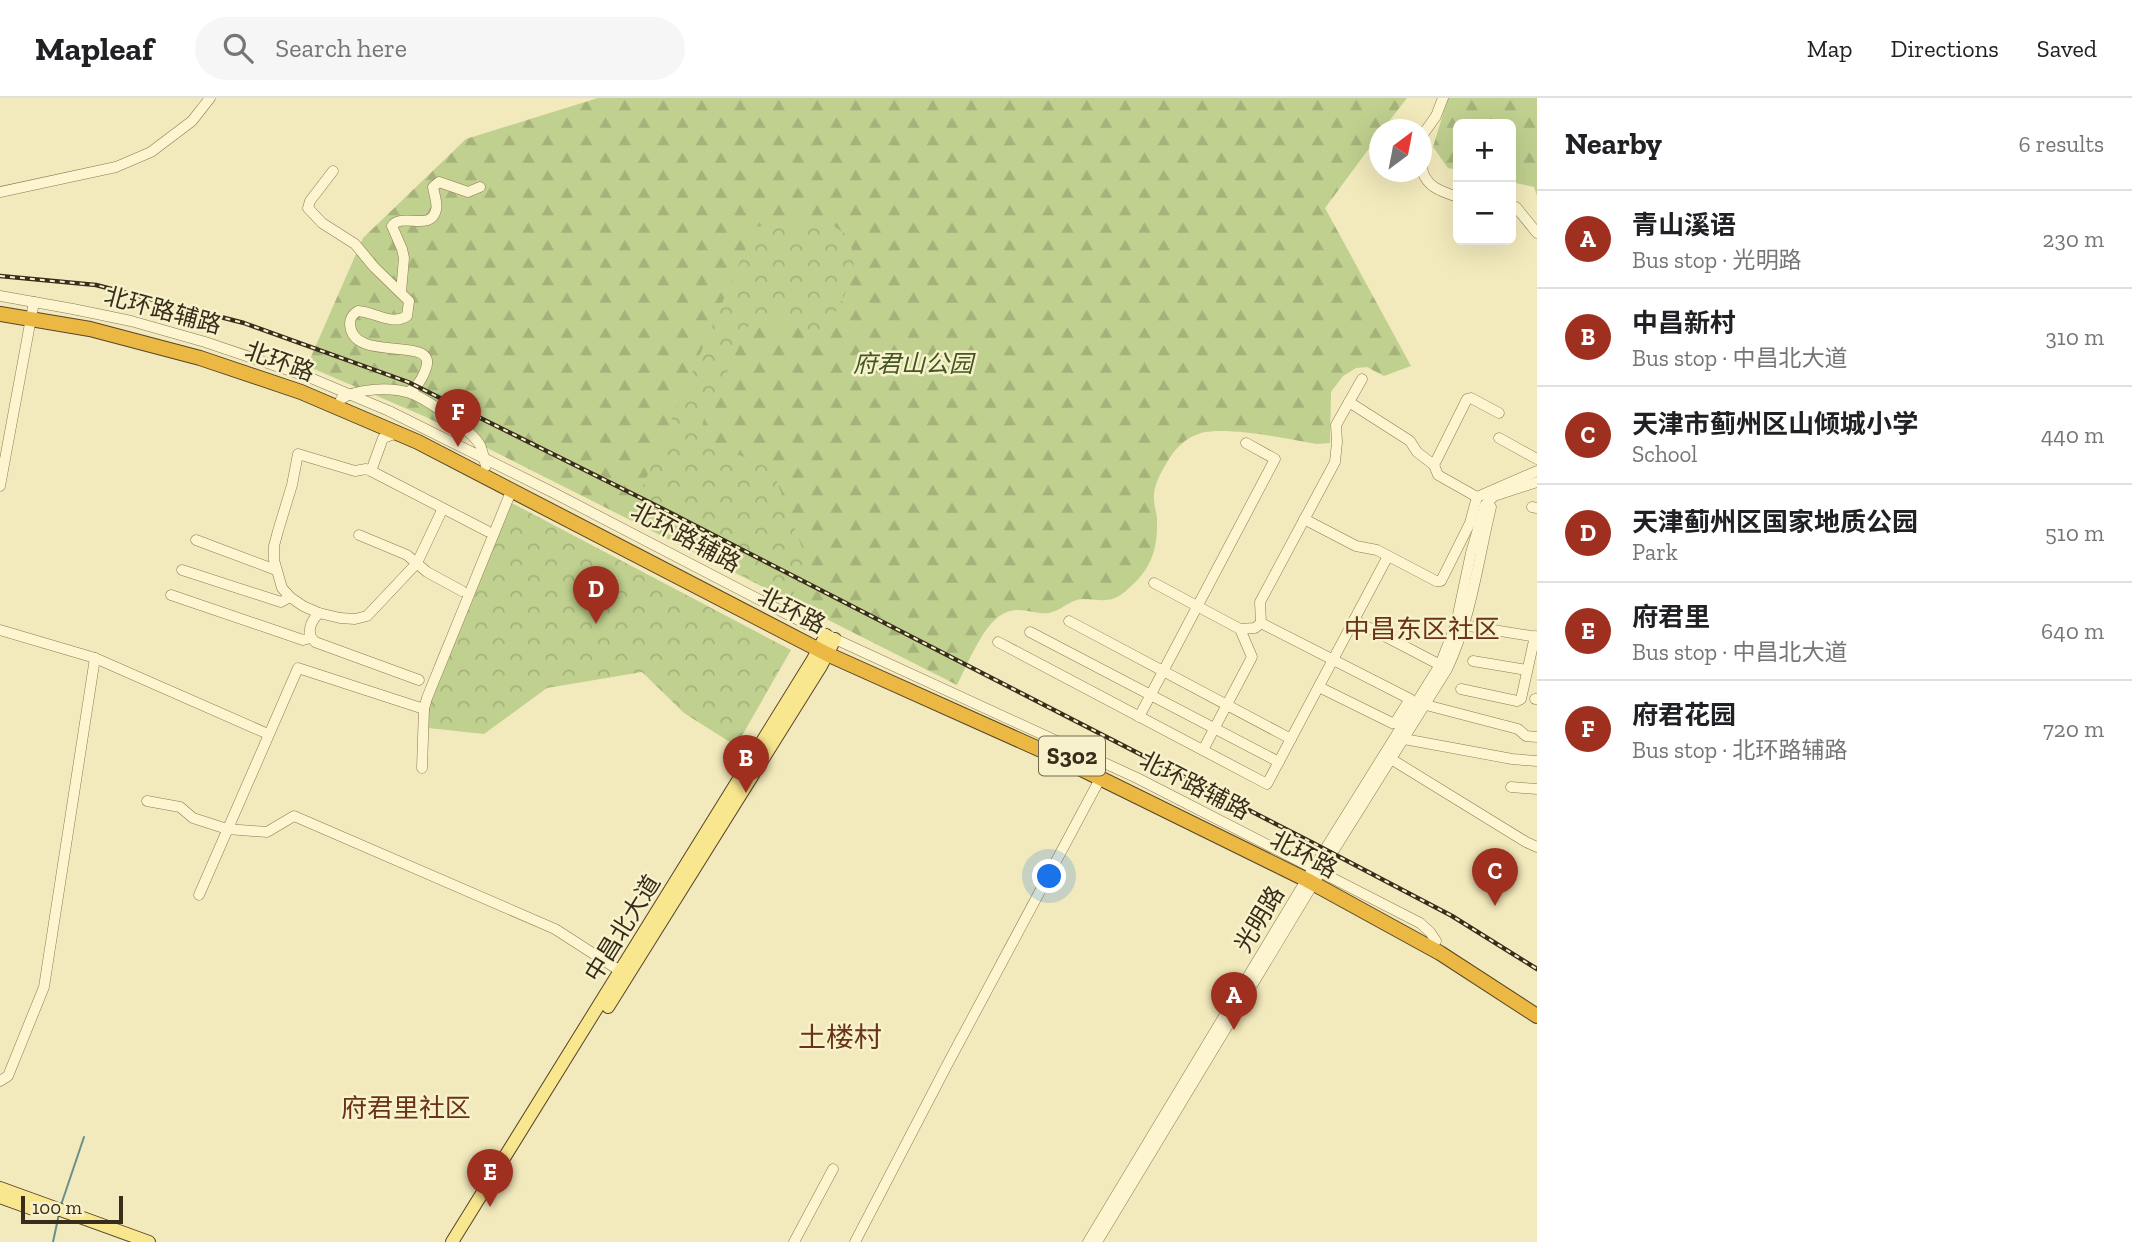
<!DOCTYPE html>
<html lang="en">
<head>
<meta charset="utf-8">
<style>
	body { margin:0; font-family:"Zilla Slab","Noto Sans SC",serif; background:#f6f6f6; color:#202124 }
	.controls { position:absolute; right:21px; top:21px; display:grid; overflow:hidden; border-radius:10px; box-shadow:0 7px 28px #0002 }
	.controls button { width:63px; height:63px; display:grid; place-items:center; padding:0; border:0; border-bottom:2px solid #e0e0e0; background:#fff; color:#202124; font:35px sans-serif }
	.compass { position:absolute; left:1369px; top:21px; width:63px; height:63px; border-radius:50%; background:#fff; box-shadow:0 7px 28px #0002; rotate:32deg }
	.scale { position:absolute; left:21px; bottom:18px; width:102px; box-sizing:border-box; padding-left:7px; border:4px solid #382d1a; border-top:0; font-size:19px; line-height:24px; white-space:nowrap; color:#382d1a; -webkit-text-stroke:5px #f8f2cc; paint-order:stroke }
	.you { position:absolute; left:1050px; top:779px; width:24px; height:24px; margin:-18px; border:5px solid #fff; border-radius:50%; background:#1a73e8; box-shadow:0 0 0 10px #1a73e833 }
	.badge { display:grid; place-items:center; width:46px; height:46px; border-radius:50%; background:#9f301f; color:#fff; font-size:23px; font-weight:700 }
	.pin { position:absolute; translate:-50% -58px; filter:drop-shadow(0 2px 4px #0008) }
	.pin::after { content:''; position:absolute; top:37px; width:24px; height:21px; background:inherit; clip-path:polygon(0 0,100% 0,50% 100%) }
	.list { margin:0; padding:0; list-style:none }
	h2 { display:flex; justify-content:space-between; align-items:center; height:91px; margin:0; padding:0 28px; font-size:30px }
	h2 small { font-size:23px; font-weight:400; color:#757577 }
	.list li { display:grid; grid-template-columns:46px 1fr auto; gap:21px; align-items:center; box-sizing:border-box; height:98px; padding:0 28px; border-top:2px solid #e0e0e0 }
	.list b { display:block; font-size:26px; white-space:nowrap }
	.list p { margin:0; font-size:23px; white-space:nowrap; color:#757577 }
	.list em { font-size:23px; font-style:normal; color:#757577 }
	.icon { flex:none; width:38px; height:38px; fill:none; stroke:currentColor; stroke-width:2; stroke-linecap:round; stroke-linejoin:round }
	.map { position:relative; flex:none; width:1537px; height:1144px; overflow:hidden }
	header { display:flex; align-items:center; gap:42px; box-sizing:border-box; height:98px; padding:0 35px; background:#fff; border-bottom:2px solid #e0e0e0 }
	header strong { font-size:33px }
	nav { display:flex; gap:38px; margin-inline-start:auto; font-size:24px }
	.search { width:490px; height:63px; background:#f6f6f6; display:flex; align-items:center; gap:18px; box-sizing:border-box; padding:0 24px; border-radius:38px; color:#757577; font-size:26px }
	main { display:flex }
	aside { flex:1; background:#fff }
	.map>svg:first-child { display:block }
	.forest { fill:url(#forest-firs) }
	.park { fill:url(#park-crowns) }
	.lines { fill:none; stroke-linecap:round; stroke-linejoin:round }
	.stream { stroke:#67908c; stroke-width:2 }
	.minor-casing { stroke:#8b7954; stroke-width:11 }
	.major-casing { stroke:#574529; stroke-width:14 }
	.highway-casing { stroke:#574529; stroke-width:16 }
	.minor { stroke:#fcf5d0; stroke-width:10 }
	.major { stroke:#f9e78f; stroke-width:12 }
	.highway { stroke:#eab843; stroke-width:14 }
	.rail-casing { stroke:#382d1a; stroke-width:4.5 }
	.rail { stroke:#f8f2cc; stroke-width:2; stroke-dasharray:5; stroke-linecap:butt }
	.labels { text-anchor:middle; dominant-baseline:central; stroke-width:5; stroke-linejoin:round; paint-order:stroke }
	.shield { fill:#f8f2cc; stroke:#72684f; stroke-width:2 }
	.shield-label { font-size:23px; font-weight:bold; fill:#382d1a }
	.street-label { font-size:24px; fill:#382d1a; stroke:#f8f2cc }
	.park-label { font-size:24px; font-style:italic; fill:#41571f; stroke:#f8f2cc }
	.neighbourhood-label { font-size:26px; fill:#693316; stroke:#f8f2cc }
	.quarter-label { font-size:28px; fill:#693316; stroke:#f8f2cc }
</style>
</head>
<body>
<header>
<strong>Mapleaf</strong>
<div class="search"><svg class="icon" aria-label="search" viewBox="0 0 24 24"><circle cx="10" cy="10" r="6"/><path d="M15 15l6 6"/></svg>Search here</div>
<nav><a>Map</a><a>Directions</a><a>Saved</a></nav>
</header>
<main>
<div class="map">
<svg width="1537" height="1144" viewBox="0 0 1537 1144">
	<defs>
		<pattern id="forest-firs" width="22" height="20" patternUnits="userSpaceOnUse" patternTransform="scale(1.75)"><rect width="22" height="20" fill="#bfd08f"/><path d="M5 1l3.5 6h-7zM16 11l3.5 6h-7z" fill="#a5b37b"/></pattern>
		<pattern id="park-crowns" width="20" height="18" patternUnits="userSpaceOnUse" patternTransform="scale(1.75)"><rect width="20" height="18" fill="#bfd08f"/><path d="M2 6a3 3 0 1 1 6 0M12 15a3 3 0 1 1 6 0" fill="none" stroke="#a5b37b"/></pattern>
	</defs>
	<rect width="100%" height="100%" fill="#f2e9bc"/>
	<!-- forest -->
	<g class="forest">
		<path d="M598,0H1407L1383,31L1380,32L1379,37L1325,110L1411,268L1384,278L1367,269L1356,270L1343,278L1331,294L1330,345L1317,346C1288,341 1228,328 1201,335C1184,340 1174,352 1166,366C1160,376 1153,389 1154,401C1154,408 1157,415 1157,422C1158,455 1149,475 1123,495C1110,506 1098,501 1083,501C1070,501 1061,513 1049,515C1036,517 1021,508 1007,514C984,522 968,566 957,587L426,319L307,268L363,140L466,41Z"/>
		<path d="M1448,0H1537V98L1534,89L1511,84V26H1458V72L1448,70L1433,49Z"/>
	</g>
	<!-- park -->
	<g class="park">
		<path d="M819,118L850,139L855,177L824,236L753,218L697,339L772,371L806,460L791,502L629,420L755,129Z"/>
		<path d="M508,403L791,552L736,648L684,615L642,574L547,590L484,636L419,629L425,593L437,560L463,499Z"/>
	</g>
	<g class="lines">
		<!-- stream -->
		<g class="stream">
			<path d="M61,1107L84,1039"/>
			<path d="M53,1144L59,1116"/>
		</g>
		<!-- minor casing -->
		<g class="minor-casing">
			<g id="minor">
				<path d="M1422,45L1424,35L1436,18L1443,0"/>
				<path d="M1422,68C1423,88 1442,94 1458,99"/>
				<path d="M333,73L310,103L308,110L322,125L355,146L374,169L409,203L407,218C392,228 375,214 358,213C353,216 350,219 350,226C352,268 442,234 425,273C421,283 417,289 408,294"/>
				<path d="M0,94L116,69L151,54L192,23L210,0"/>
				<path d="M1511,109H1516L1537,135"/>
				<path d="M401,194L404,160L402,151L392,128C401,114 431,134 436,112C438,106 434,96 433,89L439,84L468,94L480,89"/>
				<path d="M0,198L73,211L131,223L205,244L306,278L389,313L554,395L835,541L1137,680L1420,825L1430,834L1436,843"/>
				<path d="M341,301C358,290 391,289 410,295C427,301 471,332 480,347C483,354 484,361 486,368"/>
				<path d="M1349,304L1410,343L1417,354L1434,367L1438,377L1477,399"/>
				<path d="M1499,340L1537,361"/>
				<path d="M1434,367L1467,301L1471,300L1499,315"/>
				<path d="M371,373L383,340L397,335"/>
				<path d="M0,388L34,204"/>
				<path d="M1532,409L1537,410"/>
				<path d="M443,410L417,465L367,518L355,521L340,520L319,515L303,508L290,499L282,490L274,462V448L278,433L292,387L298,356L355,373L366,371L371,373L487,433"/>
				<path d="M1304,421L1356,448L1377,452L1436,483H1441L1470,425L1477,399L1537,373"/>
				<path d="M359,437L407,457L427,474L462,493"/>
				<path d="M196,442L276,472"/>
				<path d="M182,472L281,504L290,499"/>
				<path d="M1154,485L1240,531L1255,530L1261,525"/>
				<path d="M171,497L303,542L310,540"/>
				<path d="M319,515C311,523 305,535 315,544L419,582"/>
				<path d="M1354,522L1444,569"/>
				<path d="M1069,523L1291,641"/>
				<path d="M1463,527L1537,539"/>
				<path d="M0,532L95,560L268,636"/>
				<path d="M1030,534L1279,664"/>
				<path d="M998,544L1267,686L1388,458"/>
				<path d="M1473,563L1527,572"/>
				<path d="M1319,589L1392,625H1395L1410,601L1261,525L1260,504L1335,364L1337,344L1336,327L1362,281"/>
				<path d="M1461,591L1517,603L1521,601L1535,538"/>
				<path d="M1535,601H1537"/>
				<path d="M1426,607L1518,631L1526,638L1537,639"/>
				<path d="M1139,619L1275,361L1246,345"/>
				<path d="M1404,641L1512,661L1537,663"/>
				<path d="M1203,652L1252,559L1240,531"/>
				<path d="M1391,661L1526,744L1537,749"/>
				<path d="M422,670L424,611L427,600L510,396"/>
				<path d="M1511,689L1537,691"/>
				<path d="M147,703L180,709L193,720L227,731L267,734L294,718L555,831L625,876"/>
				<path d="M199,797L298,570L424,611"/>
				<path d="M0,983L8,978L44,889L95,560"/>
				<path d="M794,1144L833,1071"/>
				<path d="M855,1144L946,969L1101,679"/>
				<path d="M1088,1144L1314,769L1440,567L1456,526L1471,455L1485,407L1494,398L1537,384"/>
				<path d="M1097,1144L1321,773L1447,571C1471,521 1478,463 1491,409"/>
			</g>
		</g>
		<!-- major casing -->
		<g class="major-casing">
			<g id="major">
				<path d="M608,909L821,568L835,541"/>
				<path d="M0,1090L149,1144"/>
				<path d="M0,1099L33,1111"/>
				<path d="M452,1144L812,563L826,537"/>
			</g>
		</g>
		<!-- highway casing -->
		<g class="highway-casing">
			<path id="highway" d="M0,216L90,231L200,260L301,294L418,344L827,556L1059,660L1307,782L1440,855L1537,918"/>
		</g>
		<!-- minor -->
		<use href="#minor" class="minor"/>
		<!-- major -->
		<use href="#major" class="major"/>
		<!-- highway -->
		<use href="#highway" class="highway"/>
		<!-- rail casing -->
		<g class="rail-casing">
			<path id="rail" d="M0,178L96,187L244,225L408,284L659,409L1313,745L1452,818L1537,871"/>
		</g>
		<!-- rail -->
		<use href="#rail" class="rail"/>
	</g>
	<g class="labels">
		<!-- shield labels -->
		<rect class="shield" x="1039" y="638.5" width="66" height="39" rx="5"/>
		<g class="shield-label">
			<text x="1072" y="658">S302</text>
		</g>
		<!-- street labels -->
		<g class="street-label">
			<text transform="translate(163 212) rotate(15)">北环路辅路</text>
			<text transform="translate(280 263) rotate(20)">北环路</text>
			<text transform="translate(686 439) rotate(28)">北环路辅路</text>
			<text transform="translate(792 512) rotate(27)">北环路</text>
			<text transform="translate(1195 687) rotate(27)">北环路辅路</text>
			<text transform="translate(1304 756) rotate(28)">北环路</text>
			<text transform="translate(1259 821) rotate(-59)">光明路</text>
			<text transform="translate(622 830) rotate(-58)">中昌北大道</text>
		</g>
		<!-- park labels -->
		<g class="park-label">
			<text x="913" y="265">府君山公园</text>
		</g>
		<!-- neighbourhood labels -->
		<g class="neighbourhood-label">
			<text x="1422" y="531">中昌东区社区</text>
			<text x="406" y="1010">府君里社区</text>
		</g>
		<!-- quarter labels -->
		<g class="quarter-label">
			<text x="840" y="939">土楼村</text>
		</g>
	</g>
</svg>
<div class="controls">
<button>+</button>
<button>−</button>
</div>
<svg class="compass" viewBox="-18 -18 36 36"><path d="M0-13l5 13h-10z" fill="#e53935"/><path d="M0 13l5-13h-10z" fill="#757577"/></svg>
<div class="scale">100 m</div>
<div class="you"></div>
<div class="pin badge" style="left:1234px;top:932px">A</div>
<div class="pin badge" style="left:746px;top:695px">B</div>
<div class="pin badge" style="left:1495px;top:808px">C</div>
<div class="pin badge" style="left:596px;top:526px">D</div>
<div class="pin badge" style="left:490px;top:1109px">E</div>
<div class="pin badge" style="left:458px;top:349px">F</div>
</div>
<aside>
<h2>Nearby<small>6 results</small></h2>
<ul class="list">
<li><span class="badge">A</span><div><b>青山溪语</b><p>Bus stop · 光明路</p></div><em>230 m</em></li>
<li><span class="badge">B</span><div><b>中昌新村</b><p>Bus stop · 中昌北大道</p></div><em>310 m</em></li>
<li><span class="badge">C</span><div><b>天津市蓟州区山倾城小学</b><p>School</p></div><em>440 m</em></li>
<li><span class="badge">D</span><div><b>天津蓟州区国家地质公园</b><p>Park</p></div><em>510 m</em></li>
<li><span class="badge">E</span><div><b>府君里</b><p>Bus stop · 中昌北大道</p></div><em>640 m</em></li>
<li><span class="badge">F</span><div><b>府君花园</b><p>Bus stop · 北环路辅路</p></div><em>720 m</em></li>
</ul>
</aside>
</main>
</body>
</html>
